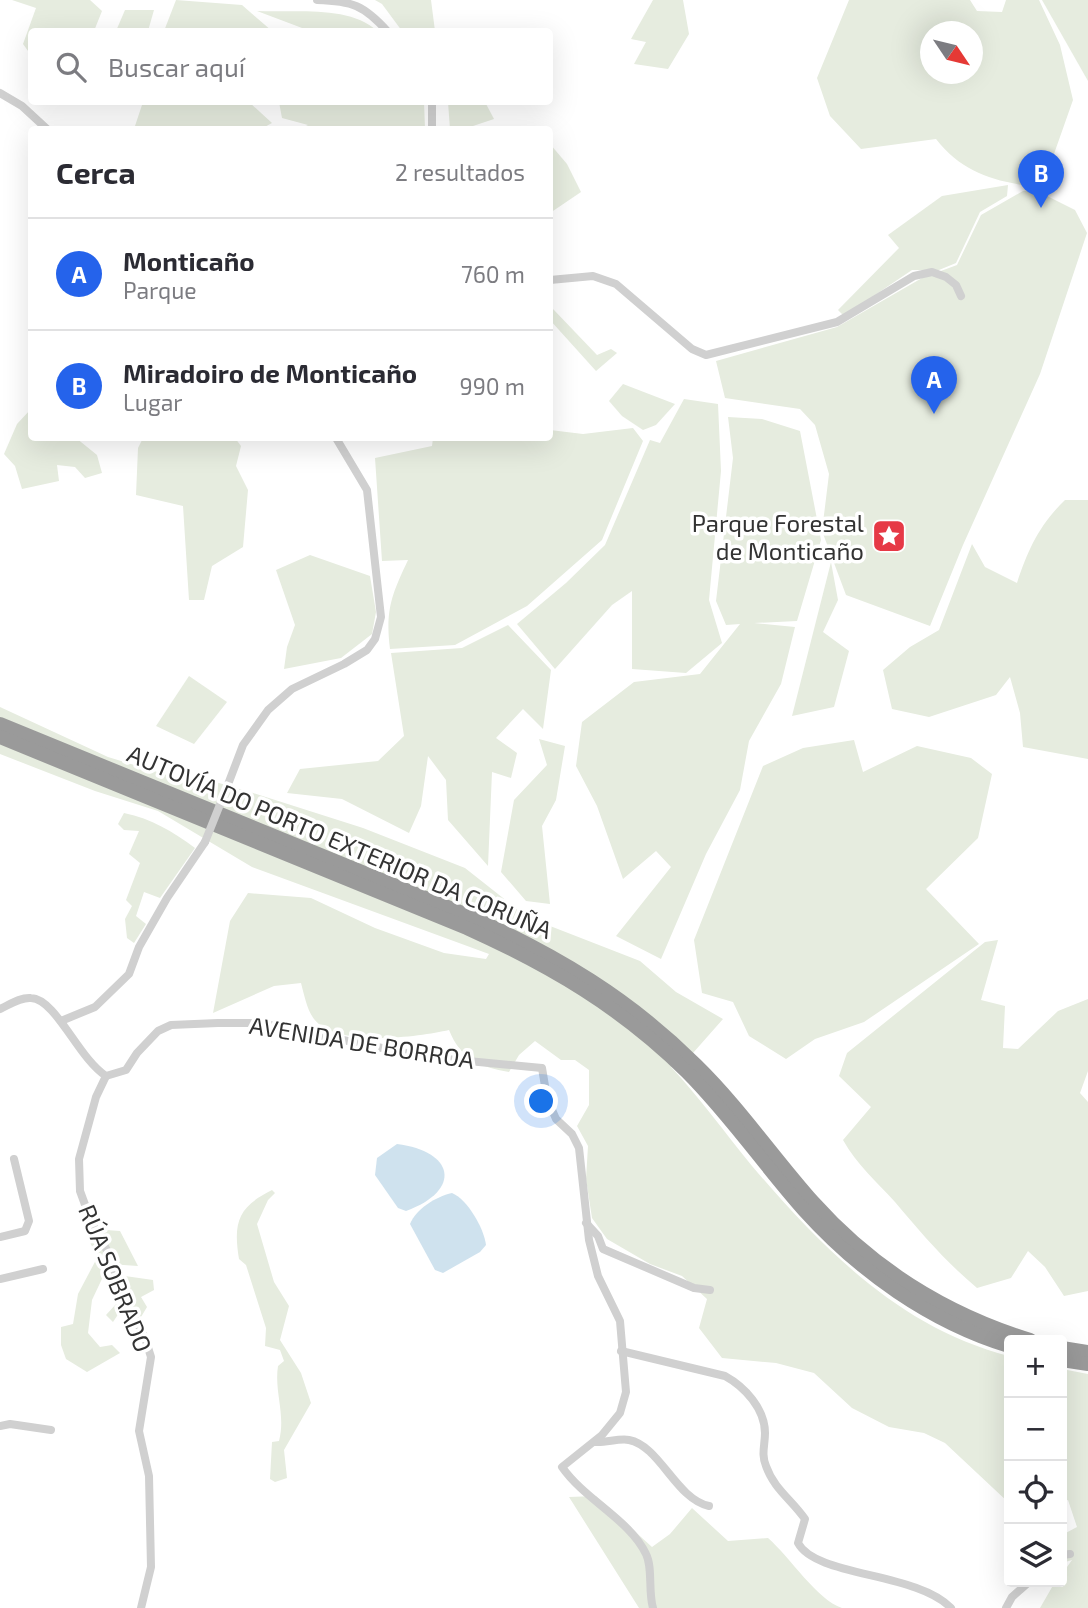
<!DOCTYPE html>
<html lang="es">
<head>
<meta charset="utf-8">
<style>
	body { margin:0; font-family:"Exo 2",sans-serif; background:#f7f7f7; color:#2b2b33 }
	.controls { position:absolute; right:21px; bottom:21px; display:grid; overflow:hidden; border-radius:7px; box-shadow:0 7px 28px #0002 }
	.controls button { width:63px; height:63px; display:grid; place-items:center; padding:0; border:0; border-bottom:2px solid #e1e1e2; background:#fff; color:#2b2b33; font:35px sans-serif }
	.compass { position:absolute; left:920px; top:21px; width:63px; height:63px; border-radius:50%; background:#fff; box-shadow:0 7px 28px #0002; rotate:125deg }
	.you { position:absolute; left:542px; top:1102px; width:24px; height:24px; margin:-18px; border:5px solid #fff; border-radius:50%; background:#1a73e8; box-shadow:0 0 0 10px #1a73e833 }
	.badge { display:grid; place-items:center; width:46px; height:46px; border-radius:50%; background:#2563eb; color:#fff; font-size:23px; font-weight:700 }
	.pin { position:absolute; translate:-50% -58px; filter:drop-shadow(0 2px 4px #0008) }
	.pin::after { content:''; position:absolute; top:37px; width:24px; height:21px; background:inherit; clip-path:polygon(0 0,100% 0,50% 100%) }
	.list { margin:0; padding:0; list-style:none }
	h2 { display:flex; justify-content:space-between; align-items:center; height:91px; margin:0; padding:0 28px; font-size:30px }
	h2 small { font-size:23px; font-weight:400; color:#7c7c81 }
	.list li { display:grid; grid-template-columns:46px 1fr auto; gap:21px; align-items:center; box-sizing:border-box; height:112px; padding:0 28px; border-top:2px solid #e1e1e2 }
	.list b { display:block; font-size:26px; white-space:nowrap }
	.list p { margin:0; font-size:23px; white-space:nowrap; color:#7c7c81 }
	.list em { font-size:23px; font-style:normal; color:#7c7c81 }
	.icon { flex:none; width:38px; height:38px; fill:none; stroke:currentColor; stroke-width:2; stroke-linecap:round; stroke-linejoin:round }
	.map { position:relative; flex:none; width:1088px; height:1608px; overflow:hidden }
	.search { position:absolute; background:#fff; box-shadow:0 7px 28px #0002; left:28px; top:28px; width:525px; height:77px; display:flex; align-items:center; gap:18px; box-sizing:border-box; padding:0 24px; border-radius:7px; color:#7c7c81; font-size:26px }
	.panel { position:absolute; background:#fff; box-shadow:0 7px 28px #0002; left:28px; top:126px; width:525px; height:315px; border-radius:7px }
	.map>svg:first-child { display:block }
	.green { fill:#e6ecdf; fill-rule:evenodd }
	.water { fill:#cfe2ee }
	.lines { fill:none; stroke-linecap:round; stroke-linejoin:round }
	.street { stroke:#d0d0d0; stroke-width:8 }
	.highway { stroke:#9a9a9a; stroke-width:14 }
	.street-bridge { stroke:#d0d0d0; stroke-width:8 }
	.labels { text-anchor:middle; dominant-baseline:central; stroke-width:7; stroke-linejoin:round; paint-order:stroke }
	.poi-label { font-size:24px; fill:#333; stroke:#fff; text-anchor:end }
	.street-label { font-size:24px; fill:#333; stroke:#fff }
</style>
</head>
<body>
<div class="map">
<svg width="1088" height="1608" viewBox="0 0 1088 1608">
	<rect width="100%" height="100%" fill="#fff"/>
	<!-- green -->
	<g class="green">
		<path d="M12,0H90L102,11L94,31L32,32L31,55L23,44L36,8Z"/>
		<path d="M176,0L242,5L272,31H164Z"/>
		<path d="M375,0H431L435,31H402L382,4Z"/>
		<path d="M653,0H683L689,34L668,69L634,64L646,42L631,39Z"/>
		<path d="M849,0H970L977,11L1002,12L1006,0H1039L1060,45L1073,100L1042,188C998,182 964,175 936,139L861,149L830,116L817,78ZM930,32H972V74H930Z"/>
		<path d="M1042,0H1088V81Z"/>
		<path d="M125,10H154L148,31H116Z"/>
		<path d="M257,11C294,13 350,5 377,31H310Z"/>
		<path d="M143,102H249L272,123L261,129H134Z"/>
		<path d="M279,102H424L425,129H300L308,125L282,118Z"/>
		<path d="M448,102H485L494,119L464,129H450Z"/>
		<path d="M550,144L567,164L581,192L550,213Z"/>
		<path d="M1008,185L1007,196L980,212L956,263L939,270H912L844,316L838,310L899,248L888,235L942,196Z"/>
		<path d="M1035,190L1075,210L1087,233L1040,374L963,545L930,626L846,595L822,531L829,474L815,425L800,409L725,398L716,361L837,327L922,278L957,265L981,215L1023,191Z"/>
		<path d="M553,309L597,355L611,349L617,353L596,371L550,320Z"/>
		<path d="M623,384L675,404L656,425L643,430L622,416L609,401Z"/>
		<path d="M684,399L718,404L721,471L709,600L722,643L686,673L632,669V591L612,605L555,669L517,624L566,583L605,545L650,440L660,443Z"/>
		<path d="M31,409L32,438H76L97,455L102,473L85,478L75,467L57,465L59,481L22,489L15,466L4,454L17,424Z"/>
		<path d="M728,417L762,419L800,431L821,540L797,621L754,623L795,627L781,684L749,741L740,790L706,854L661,959L616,936L671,867L656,851L623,879L597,806L576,766L582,722L634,682L700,674L740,624L726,625L716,601L733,458Z"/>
		<path d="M633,428L643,441L602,540L527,606L455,645L390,649C385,610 392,594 408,560L382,561L375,458L432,446L433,438H550V430L583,434Z"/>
		<path d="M143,438H235L241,446L236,466L248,490L243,547L212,566L204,600H189L183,506L136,495L138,448Z"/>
		<path d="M1065,500H1088V759L1023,747L1020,713L1010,677L996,695L929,717L892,709L883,670L910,647L939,630L972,544L985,567L1017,583C1028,550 1039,525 1065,500Z"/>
		<path d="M310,555L370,576L376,612L372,634L341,658L284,669L287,647L295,625L276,570Z"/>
		<path d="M831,562L838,600L823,632L849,651L834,707L792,716Z"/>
		<path d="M508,625L551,670L543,729L523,709L496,738L517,753L511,778L492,772L488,866L448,820L446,780L428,756L421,806L409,833L342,799L287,793L300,769L378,761L404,736L391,653L462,648Z"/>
		<path d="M189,676L227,702L194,744L156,726Z"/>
		<path d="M0,707L108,757L167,775L212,781L250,792L363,828L465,868L527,917L640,961L676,992L723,1019L693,1053L671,1067C700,1098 725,1133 752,1166C823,1249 900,1328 1009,1356V1503L945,1443L924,1433L889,1427L852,1408L814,1373L776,1363L722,1358L699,1328L707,1299L682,1276L650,1264L607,1239L592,1218L586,1179L588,1146L577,1126L589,1105V1070L575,1060H561L535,1041L519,1055L509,1072C480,1067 461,1060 449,1030C418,1037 336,1048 314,1019C307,1010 304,994 301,983L274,986L213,1013L230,921L248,893L311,898L375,928L444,953L486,959L489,954L252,867L158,811L95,791L0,754Z"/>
		<path d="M539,739L565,746L556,800L542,826L550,904L526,901L501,872L514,800L547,765Z"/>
		<path d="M854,740L863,772L917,746L971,758L992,774L978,838L926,889L979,944L864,1022L815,1039L786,1059L749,1036L733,1002L702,993L694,940L763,766L803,748Z"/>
		<path d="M124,813C152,819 172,831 195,848L160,898L144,892L136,916L146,924L134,943L127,938L125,919L132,906L126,900L140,863L129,854L139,831L124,830L118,824Z"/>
		<path d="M998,940L981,1000L1005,1006L1003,1048L1018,1049L1058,1011L1088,999V1071L1080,1093L1088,1102V1291L1064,1296L1045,1267L1028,1251L1011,1278L977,1288C946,1262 921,1233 895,1202C876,1181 857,1165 843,1140L871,1107L839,1076L847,1053L985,942Z"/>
		<path d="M272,1190L275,1193L268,1200L257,1224L274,1282L289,1306L280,1340L301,1373L311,1403L284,1450L287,1478L275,1482L270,1479L272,1442L279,1441C286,1414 274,1392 278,1366L284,1361L280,1350L265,1346L266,1328L246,1265L239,1259C233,1222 238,1207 272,1190Z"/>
		<path d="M92,1229L120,1231L138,1266L109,1264L92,1300L88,1333L100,1347L112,1345L120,1353L87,1372L66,1359L61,1345V1327L73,1324L78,1294L97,1258L87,1235Z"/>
		<path d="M111,1274L153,1280L154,1290L141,1297L147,1307L141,1317L121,1310L113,1322L106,1315L117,1303Z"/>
		<path d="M1062,1369L1088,1374V1608H1040L1055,1582H1062V1574L1072,1560L1062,1563V1535L1077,1527L1068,1500L1062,1502Z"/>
		<path d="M596,1496L652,1547L670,1534L692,1508L728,1541L768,1538C790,1557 817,1600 842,1608H639L569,1497Z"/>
	</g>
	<!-- water -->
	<g class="water">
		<path d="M397,1144C454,1151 463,1190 406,1211L398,1208L375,1175L377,1158Z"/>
		<path d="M452,1193C467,1199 484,1228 486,1245L480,1252L443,1273L435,1270L410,1224C416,1209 435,1197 452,1193Z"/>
	</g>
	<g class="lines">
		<!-- street -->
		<g class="street">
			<path d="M317,0C352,1 364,5 388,32"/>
			<path d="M0,93L22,106L48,130"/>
			<path d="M432,130V102"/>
			<path d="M550,280L593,276L616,284L692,349L706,355L837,322L914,276L932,272L946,277L956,285L961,296"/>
			<path d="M227,787L243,745L268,710L292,689L344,664L367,650L375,639L381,617L367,490L336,438"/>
			<path d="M0,1009C9,1005 20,997 31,998C56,999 78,1058 106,1076L126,1070L137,1053L158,1031L171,1025L218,1023H260L426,1057L542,1068L547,1098L556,1119L572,1134L579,1148L589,1240L598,1276L620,1321L626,1392L620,1413L602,1435L562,1467C585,1500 630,1520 646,1554C653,1568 648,1591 653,1608"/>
			<path d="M61,1021L95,1007L129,974L139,947L167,898L205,842"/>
			<path d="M106,1076L96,1097L79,1159L80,1191L91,1221L110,1256L120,1290L145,1338L151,1357L139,1431L149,1476L151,1567L141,1608"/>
			<path d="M586,1223L598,1236L603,1249L694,1288L710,1290"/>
			<path d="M0,1237L25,1231L29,1221L14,1159"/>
			<path d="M0,1279L43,1269"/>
			<path d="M621,1351L725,1376C745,1387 765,1409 765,1433C765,1445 761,1454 766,1466C774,1489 792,1500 805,1519L798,1543C816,1577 917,1572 951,1608"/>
			<path d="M0,1426L10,1424L51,1430"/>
			<path d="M595,1442C606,1443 619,1438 629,1440C660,1446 676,1499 709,1506"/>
			<path d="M1062,1555L1070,1554"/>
			<path d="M1006,1608L1012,1597L1029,1582"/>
		</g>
		<!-- highway -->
		<g class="highway">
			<path d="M0,724L472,917C557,956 629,998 696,1065C739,1107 773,1157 813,1202C872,1268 946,1314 1030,1340"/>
			<path d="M0,737L467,928C551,966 621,1007 687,1072C730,1115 764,1165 804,1210C859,1271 930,1322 1009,1346"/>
			<path d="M1062,1348L1088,1352"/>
			<path d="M1062,1360L1088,1364"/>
		</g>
		<!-- street-bridge -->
		<path class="street-bridge" d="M205,842L227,787"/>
	</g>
	<!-- icons -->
	<defs>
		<g id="sight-square" transform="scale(1.75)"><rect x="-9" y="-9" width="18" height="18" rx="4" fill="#e63946" stroke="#fff"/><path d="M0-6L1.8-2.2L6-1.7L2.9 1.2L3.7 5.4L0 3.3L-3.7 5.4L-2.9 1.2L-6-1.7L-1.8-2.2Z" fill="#fff"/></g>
	</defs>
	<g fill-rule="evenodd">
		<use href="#sight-square" x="889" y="536"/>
	</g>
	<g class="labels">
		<!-- poi labels -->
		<g class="poi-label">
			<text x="864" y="522">Parque Forestal<tspan x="864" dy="28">de Monticaño</tspan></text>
		</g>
		<!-- street labels -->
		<g class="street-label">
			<text transform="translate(340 841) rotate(23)">AUTOVÍA DO PORTO EXTERIOR DA CORUÑA</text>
			<text transform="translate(362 1042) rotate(9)">AVENIDA DE BORROA</text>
			<text transform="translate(116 1278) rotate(68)">RÚA SOBRADO</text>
		</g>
	</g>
</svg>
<div class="controls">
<button>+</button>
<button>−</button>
<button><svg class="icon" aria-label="locate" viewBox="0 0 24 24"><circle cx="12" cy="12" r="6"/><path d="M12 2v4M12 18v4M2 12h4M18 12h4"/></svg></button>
<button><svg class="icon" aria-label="layers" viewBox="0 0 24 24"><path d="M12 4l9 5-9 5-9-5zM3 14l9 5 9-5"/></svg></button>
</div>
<svg class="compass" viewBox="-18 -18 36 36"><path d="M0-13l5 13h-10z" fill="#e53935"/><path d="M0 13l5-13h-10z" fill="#7c7c81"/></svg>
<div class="you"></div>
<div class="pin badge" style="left:934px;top:414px">A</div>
<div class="pin badge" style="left:1041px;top:208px">B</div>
<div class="search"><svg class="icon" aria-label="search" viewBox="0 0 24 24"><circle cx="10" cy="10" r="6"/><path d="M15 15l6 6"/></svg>Buscar aquí</div>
<section class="panel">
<h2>Cerca<small>2 resultados</small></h2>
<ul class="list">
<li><span class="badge">A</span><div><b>Monticaño</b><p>Parque</p></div><em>760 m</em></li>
<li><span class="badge">B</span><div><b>Miradoiro de Monticaño</b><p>Lugar</p></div><em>990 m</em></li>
</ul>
</section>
</div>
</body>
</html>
